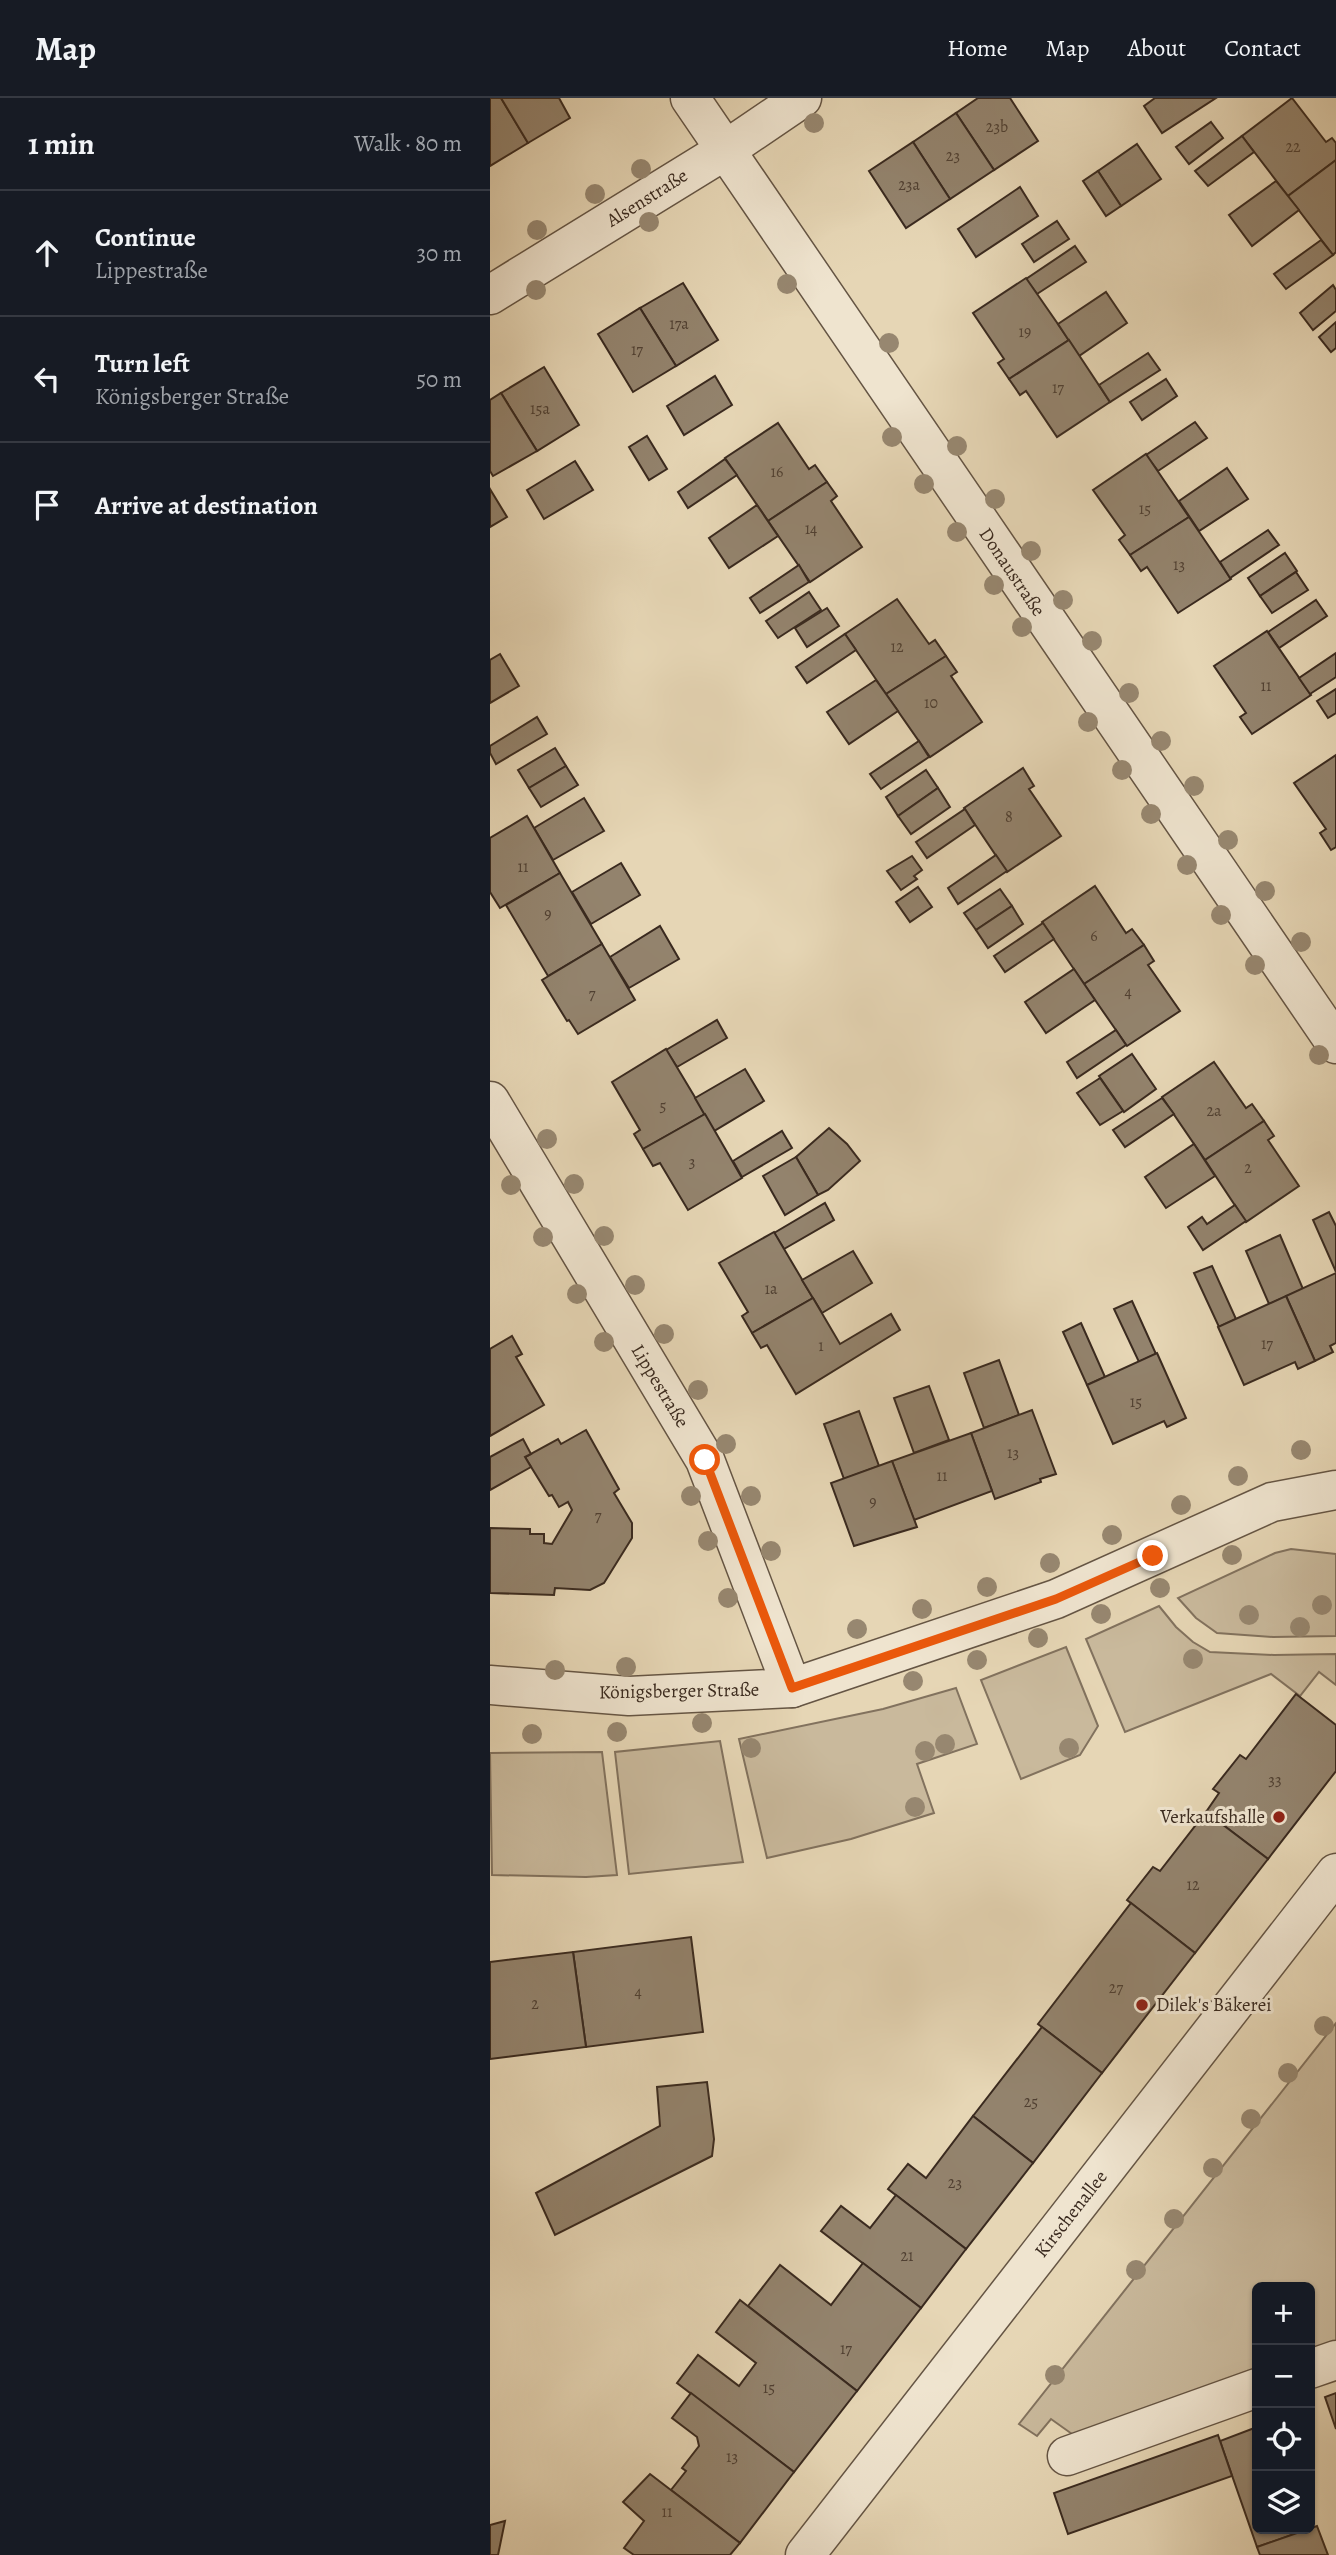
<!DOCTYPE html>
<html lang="en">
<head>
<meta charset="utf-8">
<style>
	body { margin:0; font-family:Alegreya,serif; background:#20242c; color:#f1f3f6 }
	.controls { position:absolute; right:21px; bottom:21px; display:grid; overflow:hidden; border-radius:10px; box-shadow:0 2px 5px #0004 }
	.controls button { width:63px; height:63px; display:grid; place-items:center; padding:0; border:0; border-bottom:2px solid #363941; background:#171b24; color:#f1f3f6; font:35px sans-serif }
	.stop { position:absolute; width:21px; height:21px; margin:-16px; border:5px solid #ea580c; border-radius:50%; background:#fff }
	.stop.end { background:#ea580c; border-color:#fff; box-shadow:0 2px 7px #0008 }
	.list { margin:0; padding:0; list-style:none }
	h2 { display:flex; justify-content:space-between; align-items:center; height:91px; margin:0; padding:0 28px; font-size:30px }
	h2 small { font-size:23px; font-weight:400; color:#9ea1a6 }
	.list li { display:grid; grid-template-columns:46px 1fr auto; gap:21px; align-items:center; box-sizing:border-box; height:126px; padding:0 28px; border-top:2px solid #363941 }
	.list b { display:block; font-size:26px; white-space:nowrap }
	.list p { margin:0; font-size:23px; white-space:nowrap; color:#9ea1a6 }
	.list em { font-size:23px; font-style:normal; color:#9ea1a6 }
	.icon { flex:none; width:38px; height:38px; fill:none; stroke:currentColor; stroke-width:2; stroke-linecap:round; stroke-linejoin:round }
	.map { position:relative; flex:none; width:846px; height:2457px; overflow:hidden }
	header { display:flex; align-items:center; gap:42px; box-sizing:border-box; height:98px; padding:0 35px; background:#171b24; border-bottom:2px solid #363941 }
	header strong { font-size:33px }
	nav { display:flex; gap:38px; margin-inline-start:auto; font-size:24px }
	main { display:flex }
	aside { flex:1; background:#171b24 }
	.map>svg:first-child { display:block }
	.green { fill:#c9b99c; stroke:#82725e; stroke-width:2 }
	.building { fill:#93836d; stroke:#3a2a1f; stroke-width:2 }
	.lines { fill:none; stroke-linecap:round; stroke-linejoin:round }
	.minor-casing { stroke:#655544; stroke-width:41 }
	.minor { stroke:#efe4cf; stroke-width:38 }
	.tree { fill:#978770 }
	.route { stroke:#ea580c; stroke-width:9 }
	.poi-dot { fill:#8f2418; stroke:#efe4cf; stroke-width:2.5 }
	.labels { text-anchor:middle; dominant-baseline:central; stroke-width:6; stroke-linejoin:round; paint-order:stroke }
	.number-label { font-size:16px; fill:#504032 }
	.street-label { font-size:19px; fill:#3a2a1f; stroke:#efe4cf }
	.poi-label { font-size:19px; fill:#3a2a1f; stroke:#efe4cf; text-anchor:end }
</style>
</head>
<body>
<header>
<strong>Map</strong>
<nav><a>Home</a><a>Map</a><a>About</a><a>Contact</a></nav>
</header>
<main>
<aside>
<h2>1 min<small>Walk · 80 m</small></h2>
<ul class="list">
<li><svg class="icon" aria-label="ahead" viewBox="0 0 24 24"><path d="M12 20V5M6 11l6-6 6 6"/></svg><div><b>Continue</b><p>Lippestraße</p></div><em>30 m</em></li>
<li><svg class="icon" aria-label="left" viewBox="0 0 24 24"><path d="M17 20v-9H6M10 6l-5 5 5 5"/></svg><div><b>Turn left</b><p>Königsberger Straße</p></div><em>50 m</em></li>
<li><svg class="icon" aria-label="arrive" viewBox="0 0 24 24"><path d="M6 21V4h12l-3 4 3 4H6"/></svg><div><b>Arrive at destination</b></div></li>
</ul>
</aside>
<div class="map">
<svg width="846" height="2457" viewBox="0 0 846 2457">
	<rect width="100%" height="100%" fill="#e6d6b5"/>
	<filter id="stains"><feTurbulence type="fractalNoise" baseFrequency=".00286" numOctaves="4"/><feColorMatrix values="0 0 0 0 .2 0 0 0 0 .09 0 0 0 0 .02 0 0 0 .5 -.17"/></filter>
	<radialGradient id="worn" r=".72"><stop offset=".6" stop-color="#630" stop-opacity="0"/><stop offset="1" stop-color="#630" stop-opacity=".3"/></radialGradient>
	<!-- green -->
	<g class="green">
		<path d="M801,1451L846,1456V1538L783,1539L727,1535L706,1520L688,1500L785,1455Z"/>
		<path d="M669,1508L686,1529L703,1544L720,1554L784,1557L846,1556V1587L829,1574L810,1598L781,1576L635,1634L596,1541Z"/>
		<path d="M576,1549L608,1628L590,1657L531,1681L491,1582Z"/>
		<path d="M466,1590L487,1646L427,1666L444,1715L361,1741L277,1760L249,1641L393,1611Z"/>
		<path d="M230,1643L253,1764L139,1776L125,1654Z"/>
		<path d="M112,1654L127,1777L96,1779L2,1777L0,1655Z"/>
		<path d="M846,1925V2250L820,2259V2189H767V2278L589,2341L561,2321L547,2338L529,2326Z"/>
	</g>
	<!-- building -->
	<g class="building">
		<path d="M0,0H11L38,45L0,68Z"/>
		<path d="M11,0H69L80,20L38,45Z"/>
		<path d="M488,0H520L548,43L504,72L466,15Z"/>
		<path d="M665,0H726L672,35L654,8Z"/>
		<path d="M802,0L836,44L842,40L846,45V62L798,98L752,38Z"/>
		<path d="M466,15L504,72L460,101L423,44Z"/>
		<path d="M721,24L733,40L699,66L686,49Z"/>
		<path d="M752,38L764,54L718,88L705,73Z"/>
		<path d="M423,44L460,101L416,130L379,73Z"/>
		<path d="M647,46L671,81L631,108L608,73Z"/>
		<path d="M846,62V154L843,157L798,98Z"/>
		<path d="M608,73L631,108L616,118L593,83Z"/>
		<path d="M786,83L809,112L762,148L739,117Z"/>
		<path d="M530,89L548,118L486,159L468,131Z"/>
		<path d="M567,123L579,141L544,164L532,146Z"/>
		<path d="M831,142L843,157L796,191L784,176Z"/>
		<path d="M585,148L596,164L547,196L536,181Z"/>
		<path d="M536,180L579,242L519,281L508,265L514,261L483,215Z"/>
		<path d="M193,185L228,242L186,268L150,210Z"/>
		<path d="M843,187L846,192V213L823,232L810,215Z"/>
		<path d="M616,194L637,225L589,258L568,226Z"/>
		<path d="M150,210L186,268L143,294L108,236Z"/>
		<path d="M846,224V250L841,254L829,239Z"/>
		<path d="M579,242L620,304L567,339L536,293L530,297L519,281Z"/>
		<path d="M658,255L670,272L620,304L609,287Z"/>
		<path d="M54,269L89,327L47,353L11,295Z"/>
		<path d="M225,278L242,307L194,337L177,308Z"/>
		<path d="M676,281L687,298L652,322L640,304Z"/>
		<path d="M11,295L47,353L3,378L0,373V302Z"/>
		<path d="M705,324L717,340L668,373L656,357Z"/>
		<path d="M288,325L319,371L325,367L337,384L278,423L235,360Z"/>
		<path d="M157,338L177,371L159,382L139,349Z"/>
		<path d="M656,356L699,419L640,457L629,442L635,437L603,392Z"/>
		<path d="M235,361L247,377L198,410L188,394Z"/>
		<path d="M85,363L103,392L54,421L37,392Z"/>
		<path d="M737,370L758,401L709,433L689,403Z"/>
		<path d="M337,384L347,398L341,403L372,449L320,484L278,423Z"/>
		<path d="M0,391L17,419L0,429Z"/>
		<path d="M267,407L288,438L239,470L219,440Z"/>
		<path d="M699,419L741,481L688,515L657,469L651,473L640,457Z"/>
		<path d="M778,432L789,447L740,480L730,464Z"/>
		<path d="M795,455L807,473L770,498L758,480Z"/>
		<path d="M309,467L319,484L270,515L260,500Z"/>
		<path d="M806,474L818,492L782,515L770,498Z"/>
		<path d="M319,494L331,512L288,540L276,523Z"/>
		<path d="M407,501L439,546L445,542L456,558L396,596L355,536Z"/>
		<path d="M826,502L837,518L789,550L778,534Z"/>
		<path d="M337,510L349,528L317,549L305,530Z"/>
		<path d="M777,533L821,597L762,636L750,619L756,615L724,568Z"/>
		<path d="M355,536L366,552L317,585L306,569Z"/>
		<path d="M846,555V579L820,596L809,580Z"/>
		<path d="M10,556L29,588L0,605V562Z"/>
		<path d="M456,558L467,574L461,578L492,624L440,659L396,596Z"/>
		<path d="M386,582L408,613L359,646L337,614Z"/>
		<path d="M846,591V615L838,620L827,603Z"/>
		<path d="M47,619L57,636L6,666L0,655V648Z"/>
		<path d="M429,643L439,659L391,691L380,676Z"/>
		<path d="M65,650L76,668L39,690L28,672Z"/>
		<path d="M846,657V749L841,752L830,735L836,731L804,685Z"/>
		<path d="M76,668L88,687L51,709L39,690Z"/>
		<path d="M533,670L544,688L539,691L571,738L517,774L474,710Z"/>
		<path d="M436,672L448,690L408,718L396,699Z"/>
		<path d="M448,690L460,709L421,736L408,718Z"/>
		<path d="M94,700L114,733L63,762L44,730Z"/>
		<path d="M475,711L485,727L437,760L426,744Z"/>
		<path d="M37,718L70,775L10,810L0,794V740Z"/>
		<path d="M506,757L517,773L468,806L458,790Z"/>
		<path d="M422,758L432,772L424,778L427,781L411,792L397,773Z"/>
		<path d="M131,765L150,797L101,826L82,794Z"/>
		<path d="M70,775L112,846L58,878L16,807Z"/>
		<path d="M605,788L636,835L642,831L654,847L594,886L552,824Z"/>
		<path d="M428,789L442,809L420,824L406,804Z"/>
		<path d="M510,791L522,808L486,832L474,815Z"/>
		<path d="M522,808L533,826L498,850L486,832Z"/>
		<path d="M553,825L564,841L515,874L504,858Z"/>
		<path d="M170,828L189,861L139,890L120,859Z"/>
		<path d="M112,846L145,902L88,936L79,922L77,923L52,882Z"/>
		<path d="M654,847L664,863L658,867L690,913L637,948L594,886Z"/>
		<path d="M584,871L605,902L556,935L535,904Z"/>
		<path d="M227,922L237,940L187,969L176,952Z"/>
		<path d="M626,932L636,947L587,980L577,964Z"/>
		<path d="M176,951L215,1016L153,1051L144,1036L150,1032L122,984Z"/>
		<path d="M642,956L666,991L634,1014L609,978Z"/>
		<path d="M724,964L756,1010L762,1006L774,1023L715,1062L672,999Z"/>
		<path d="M255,971L274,1003L224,1033L205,1000Z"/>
		<path d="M610,980L633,1013L610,1027L587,995Z"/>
		<path d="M672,1000L684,1016L635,1049L623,1032Z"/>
		<path d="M215,1016L252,1080L198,1112L170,1065L163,1068L153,1051Z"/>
		<path d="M774,1023L784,1038L778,1042L809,1088L756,1124L715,1062Z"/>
		<path d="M339,1030L357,1046L370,1063L338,1092L328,1097L306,1059Z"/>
		<path d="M292,1033L302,1050L252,1079L243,1063Z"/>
		<path d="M704,1046L725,1078L676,1110L655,1079Z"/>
		<path d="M306,1059L328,1097L295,1117L273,1078Z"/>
		<path d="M335,1105L344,1122L294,1151L284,1135Z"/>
		<path d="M745,1107L756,1123L713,1152L698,1129L712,1119L717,1126Z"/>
		<path d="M839,1114L846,1128V1174L823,1122Z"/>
		<path d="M284,1134L323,1200L262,1235L252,1218L258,1214L229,1165Z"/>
		<path d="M790,1137L813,1191L779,1206L756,1153Z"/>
		<path d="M363,1153L382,1185L332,1215L312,1182Z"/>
		<path d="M722,1168L746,1221L729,1229L704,1175Z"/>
		<path d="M846,1175V1245L840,1248L843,1254L825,1263L796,1198Z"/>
		<path d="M796,1198L825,1263L808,1271L805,1264L754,1287L728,1229Z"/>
		<path d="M323,1200L350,1246L401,1216L410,1232L306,1296L277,1247L271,1250L262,1235Z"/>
		<path d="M642,1203L666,1256L649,1264L624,1211Z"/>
		<path d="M591,1225L615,1279L597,1287L573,1234Z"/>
		<path d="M22,1238L32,1256L26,1259L54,1307L0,1338V1251Z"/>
		<path d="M667,1255L696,1320L677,1329L674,1323L623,1346L597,1287Z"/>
		<path d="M509,1262L529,1317L494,1330L474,1275Z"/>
		<path d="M439,1288L459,1342L424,1355L404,1300Z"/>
		<path d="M542,1312L566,1376L550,1381L551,1384L505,1401L481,1335Z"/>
		<path d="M369,1313L389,1368L354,1381L334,1326Z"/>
		<path d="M96,1332L129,1391L124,1395L142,1425V1440L114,1485L100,1492L65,1490L64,1497L0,1495V1430L40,1431V1436H54V1445L62,1446L82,1412L78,1404L69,1409L62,1397L59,1398L35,1359L68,1341L71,1346Z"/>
		<path d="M481,1335L502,1393L424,1422L402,1363Z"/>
		<path d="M33,1341L41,1356L35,1359L41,1369L0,1392V1359Z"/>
		<path d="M402,1363L427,1429L364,1448L341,1385Z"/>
		<path d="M806,1596L846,1627V1673L778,1761L716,1714L729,1695L723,1691L750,1657L756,1661Z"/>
		<path d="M716,1714L778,1761L705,1855L637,1802L663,1769L670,1773Z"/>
		<path d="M641,1805L705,1855L612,1975L548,1926Z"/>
		<path d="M201,1839L213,1934L96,1949L83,1854Z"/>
		<path d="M83,1854L96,1949L0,1961V1864Z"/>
		<path d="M552,1929L612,1975L543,2065L483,2018Z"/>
		<path d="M217,1984L224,2041L222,2058L65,2137L46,2095L170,2028L167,1989Z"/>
		<path d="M483,2018L543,2065L476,2151L398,2091L418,2066L436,2080Z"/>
		<path d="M406,2097L476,2151L431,2210L331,2133L351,2108L380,2130Z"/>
		<path d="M373,2165L431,2210L367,2293L258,2208L290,2167L341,2207Z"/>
		<path d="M250,2202L367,2293L304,2374L187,2285L208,2257L249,2288L266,2265L226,2234Z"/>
		<path d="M201,2295L304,2374L250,2445L181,2392L196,2373L192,2370L209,2348L207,2339L182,2320Z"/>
		<path d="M846,2295V2331L835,2299Z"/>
		<path d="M767,2329V2431H819L767,2449L730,2343Z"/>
		<path d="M728,2337L742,2378L578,2436L564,2395Z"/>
		<path d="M160,2376L250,2445L240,2457H144L134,2450L154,2423L133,2404Z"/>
		<path d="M15,2423L8,2457H0V2427Z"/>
		<path d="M827,2428L838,2457H770L767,2449Z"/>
	</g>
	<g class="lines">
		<!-- minor casing -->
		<g class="minor-casing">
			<g id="minor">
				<path d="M200,0L846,946"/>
				<path d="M0,197L234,53L312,0"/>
				<path d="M0,1003L215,1362L302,1590"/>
				<path d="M0,1587L139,1598L302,1590L566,1501L782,1404L846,1392"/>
				<path d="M820,2271L846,2262"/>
				<path d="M577,2358L767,2290"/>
				<path d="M315,2457L846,1775"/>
			</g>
		</g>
		<!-- minor -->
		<use href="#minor" class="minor"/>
	</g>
	<!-- trees -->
	<g class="tree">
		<circle cx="324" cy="25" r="10"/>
		<circle cx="151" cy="71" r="10"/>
		<circle cx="105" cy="96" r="10"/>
		<circle cx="159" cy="124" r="10"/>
		<circle cx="47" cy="132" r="10"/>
		<circle cx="297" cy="186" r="10"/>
		<circle cx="46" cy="192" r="10"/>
		<circle cx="399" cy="245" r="10"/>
		<circle cx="402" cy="339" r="10"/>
		<circle cx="467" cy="348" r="10"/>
		<circle cx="434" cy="386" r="10"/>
		<circle cx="505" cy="401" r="10"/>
		<circle cx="467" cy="434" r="10"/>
		<circle cx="541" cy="453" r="10"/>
		<circle cx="504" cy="487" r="10"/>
		<circle cx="573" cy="502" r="10"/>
		<circle cx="532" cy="529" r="10"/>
		<circle cx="602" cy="543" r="10"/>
		<circle cx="639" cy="595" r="10"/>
		<circle cx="598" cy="624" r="10"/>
		<circle cx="671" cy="643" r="10"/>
		<circle cx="632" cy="672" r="10"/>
		<circle cx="704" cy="688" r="10"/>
		<circle cx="661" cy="716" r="10"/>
		<circle cx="738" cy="742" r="10"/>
		<circle cx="697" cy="767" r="10"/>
		<circle cx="775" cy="793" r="10"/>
		<circle cx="731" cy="817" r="10"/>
		<circle cx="811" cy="844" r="10"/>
		<circle cx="765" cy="867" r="10"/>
		<circle cx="829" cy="957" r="10"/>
		<circle cx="57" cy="1041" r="10"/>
		<circle cx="84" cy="1086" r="10"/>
		<circle cx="21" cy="1087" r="10"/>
		<circle cx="114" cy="1138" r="10"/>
		<circle cx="53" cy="1139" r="10"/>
		<circle cx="145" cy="1187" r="10"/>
		<circle cx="87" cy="1196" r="10"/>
		<circle cx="174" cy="1236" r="10"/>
		<circle cx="114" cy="1244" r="10"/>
		<circle cx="208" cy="1292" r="10"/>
		<circle cx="236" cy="1346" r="10"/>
		<circle cx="811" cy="1352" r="10"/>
		<circle cx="748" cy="1378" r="10"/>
		<circle cx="201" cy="1398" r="10"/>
		<circle cx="261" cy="1398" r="10"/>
		<circle cx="691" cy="1407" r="10"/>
		<circle cx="622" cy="1437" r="10"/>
		<circle cx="218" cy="1443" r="10"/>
		<circle cx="281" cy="1453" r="10"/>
		<circle cx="742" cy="1457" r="10"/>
		<circle cx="560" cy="1465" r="10"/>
		<circle cx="497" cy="1489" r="10"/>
		<circle cx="670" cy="1490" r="10"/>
		<circle cx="238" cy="1500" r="10"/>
		<circle cx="832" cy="1507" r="10"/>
		<circle cx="432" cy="1511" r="10"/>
		<circle cx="611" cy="1516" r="10"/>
		<circle cx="759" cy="1517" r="10"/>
		<circle cx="810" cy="1529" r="10"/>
		<circle cx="367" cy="1531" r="10"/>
		<circle cx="548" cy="1540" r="10"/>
		<circle cx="703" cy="1561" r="10"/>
		<circle cx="487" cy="1562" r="10"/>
		<circle cx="136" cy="1569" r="10"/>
		<circle cx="65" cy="1572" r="10"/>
		<circle cx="423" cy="1583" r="10"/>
		<circle cx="212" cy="1625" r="10"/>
		<circle cx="127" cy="1634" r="10"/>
		<circle cx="42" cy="1636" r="10"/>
		<circle cx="455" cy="1646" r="10"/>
		<circle cx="261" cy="1650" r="10"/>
		<circle cx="579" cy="1650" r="10"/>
		<circle cx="435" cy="1653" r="10"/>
		<circle cx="425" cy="1709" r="10"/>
		<circle cx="834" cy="1928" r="10"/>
		<circle cx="798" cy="1975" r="10"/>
		<circle cx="761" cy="2021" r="10"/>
		<circle cx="723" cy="2070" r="10"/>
		<circle cx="684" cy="2121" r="10"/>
		<circle cx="646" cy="2172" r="10"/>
		<circle cx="565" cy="2277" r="10"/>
	</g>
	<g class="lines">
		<!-- route -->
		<path class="route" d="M215,1362L302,1590L566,1501L663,1458"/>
	</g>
	<!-- markers -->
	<g class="poi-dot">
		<circle cx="789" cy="1719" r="7"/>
		<circle cx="652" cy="1907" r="7"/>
	</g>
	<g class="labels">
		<!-- number labels -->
		<g class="number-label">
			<text x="507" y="29">23b</text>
			<text x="803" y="49">22</text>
			<text x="463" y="58">23</text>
			<text x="419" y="87">23a</text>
			<text x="189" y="226">17a</text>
			<text x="535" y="234">19</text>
			<text x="147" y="252">17</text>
			<text x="568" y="290">17</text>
			<text x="50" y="311">15a</text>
			<text x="287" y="374">16</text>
			<text x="655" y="411">15</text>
			<text x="321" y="431">14</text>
			<text x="689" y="467">13</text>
			<text x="407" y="549">12</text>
			<text x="776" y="588">11</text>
			<text x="441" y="605">10</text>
			<text x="519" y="719">8</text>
			<text x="33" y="769">11</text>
			<text x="58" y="816">9</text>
			<text x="604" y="838">6</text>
			<text x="638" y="894">4</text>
			<text x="102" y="896">7</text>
			<text x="173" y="1008">5</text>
			<text x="724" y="1013">2a</text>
			<text x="202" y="1064">3</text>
			<text x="758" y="1070">2</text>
			<text x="281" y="1191">1a</text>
			<text x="777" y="1246">17</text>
			<text x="331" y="1248">1</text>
			<text x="646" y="1304">15</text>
			<text x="523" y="1355">13</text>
			<text x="452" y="1378">11</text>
			<text x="383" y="1404">9</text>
			<text x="108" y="1418">7</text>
			<text x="785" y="1682">33</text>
			<text x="703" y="1787">12</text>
			<text x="626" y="1890">27</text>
			<text x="148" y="1894">4</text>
			<text x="45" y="1906">2</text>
			<text x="541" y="2004">25</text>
			<text x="465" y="2085">23</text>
			<text x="417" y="2158">21</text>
			<text x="356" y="2251">17</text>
			<text x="279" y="2290">15</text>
			<text x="242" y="2359">13</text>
			<text x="177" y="2414">11</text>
		</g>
		<!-- street labels -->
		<g class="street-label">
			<text transform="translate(157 100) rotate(-32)">Alsenstraße</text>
			<text transform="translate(522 474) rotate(56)">Donaustraße</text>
			<text transform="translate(170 1288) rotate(59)">Lippestraße</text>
			<text transform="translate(189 1593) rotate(-1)">Königsberger Straße</text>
			<text transform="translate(581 2116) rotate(-52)">Kirschenallee</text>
		</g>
		<!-- poi labels -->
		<g class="poi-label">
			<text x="775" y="1719">Verkaufshalle</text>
			<text x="666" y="1907" text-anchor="start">Dilek's Bäkerei</text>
		</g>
	</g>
	<rect width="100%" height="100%" filter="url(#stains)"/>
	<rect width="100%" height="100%" fill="url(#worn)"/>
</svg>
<div class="controls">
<button>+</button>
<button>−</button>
<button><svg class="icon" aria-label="locate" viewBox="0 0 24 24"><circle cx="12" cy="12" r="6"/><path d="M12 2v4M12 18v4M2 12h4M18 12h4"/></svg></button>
<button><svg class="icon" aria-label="layers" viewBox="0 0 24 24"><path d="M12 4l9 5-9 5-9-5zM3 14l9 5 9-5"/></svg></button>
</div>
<div class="stop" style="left:215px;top:1362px"></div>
<div class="stop end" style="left:663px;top:1458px"></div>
</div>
</main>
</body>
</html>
